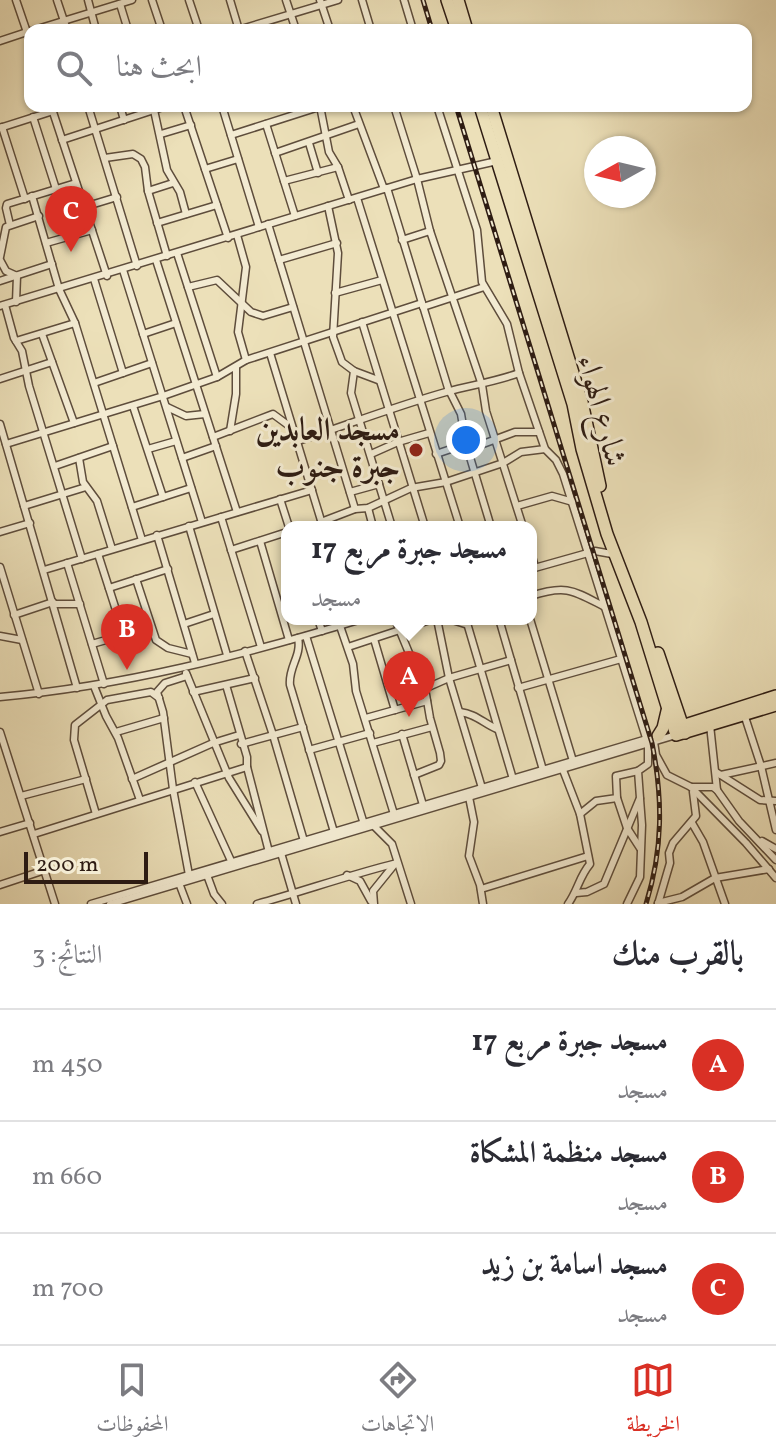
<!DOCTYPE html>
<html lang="ar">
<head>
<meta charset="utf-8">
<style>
	body { margin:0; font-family:Vollkorn,Amiri,serif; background:#f7f7f7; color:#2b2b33; direction:rtl }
	.compass { position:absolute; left:584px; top:136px; width:72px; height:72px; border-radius:50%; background:#fff; box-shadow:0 2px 6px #0004; rotate:262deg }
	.scale { position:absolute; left:24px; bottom:20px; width:124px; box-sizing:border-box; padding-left:8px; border:4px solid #2e1c13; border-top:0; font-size:22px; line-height:28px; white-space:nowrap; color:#2e1c13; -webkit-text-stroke:6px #f3ebd2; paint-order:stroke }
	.you { position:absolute; left:466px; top:440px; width:28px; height:28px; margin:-20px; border:6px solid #fff; border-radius:50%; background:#1a73e8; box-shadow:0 0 0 12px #1a73e833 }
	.badge { display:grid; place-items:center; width:52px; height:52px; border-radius:50%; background:#d93025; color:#fff; font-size:26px; font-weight:700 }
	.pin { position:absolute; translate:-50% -66px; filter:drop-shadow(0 2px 4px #0008) }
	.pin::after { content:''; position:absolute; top:42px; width:28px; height:24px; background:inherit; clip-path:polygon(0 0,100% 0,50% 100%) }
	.popup { position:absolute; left:281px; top:521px; width:256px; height:104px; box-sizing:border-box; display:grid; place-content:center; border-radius:16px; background:#fff; filter:drop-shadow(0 2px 6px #0005); font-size:26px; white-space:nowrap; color:#7c7c81 }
	.popup b { font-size:30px; color:#2b2b33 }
	.popup::after { content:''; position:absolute; left:50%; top:100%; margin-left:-16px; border:16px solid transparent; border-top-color:#fff }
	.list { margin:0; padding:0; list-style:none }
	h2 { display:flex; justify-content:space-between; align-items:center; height:104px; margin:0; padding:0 32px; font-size:34px }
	h2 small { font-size:26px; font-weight:400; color:#7c7c81 }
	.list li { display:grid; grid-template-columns:52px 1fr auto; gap:24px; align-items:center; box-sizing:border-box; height:112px; padding:0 32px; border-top:2px solid #e1e1e2 }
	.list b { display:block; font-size:30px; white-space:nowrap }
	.list p { margin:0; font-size:26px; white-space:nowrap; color:#7c7c81 }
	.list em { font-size:26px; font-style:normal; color:#7c7c81 }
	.icon { flex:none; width:44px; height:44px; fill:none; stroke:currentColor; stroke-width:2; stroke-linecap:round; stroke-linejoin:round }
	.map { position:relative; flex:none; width:776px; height:904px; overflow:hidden; direction:ltr }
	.search { position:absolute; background:#fff; box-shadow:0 2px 6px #0004; left:24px; right:24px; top:24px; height:88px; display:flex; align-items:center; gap:20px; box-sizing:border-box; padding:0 28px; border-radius:16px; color:#7c7c81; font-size:30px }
	.sheet { height:440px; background:#fff }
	nav { display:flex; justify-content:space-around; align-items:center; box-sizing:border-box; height:112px; border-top:2px solid #e1e1e2; background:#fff; font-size:22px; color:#7c7c81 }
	nav a { display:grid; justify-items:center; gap:4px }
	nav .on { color:#d93025 }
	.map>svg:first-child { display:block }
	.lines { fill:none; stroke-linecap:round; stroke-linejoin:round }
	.minor-casing { stroke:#5e4d3c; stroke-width:9 }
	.highway-casing { stroke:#2e1c13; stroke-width:14 }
	.minor { stroke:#f3ebd2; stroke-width:6 }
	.highway { stroke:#ece0b9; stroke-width:11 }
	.rail-casing { stroke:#2e1c13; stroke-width:5 }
	.rail { stroke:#f3ebd2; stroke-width:2; stroke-dasharray:6; stroke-linecap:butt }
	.poi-dot { fill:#8f2418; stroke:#f3ebd2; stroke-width:3 }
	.labels { text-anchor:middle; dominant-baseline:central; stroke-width:6; stroke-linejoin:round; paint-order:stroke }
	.street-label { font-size:32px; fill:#2e1c13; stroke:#f3ebd2 }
	.poi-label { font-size:32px; font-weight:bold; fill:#2e1c13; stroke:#f3ebd2; text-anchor:end }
</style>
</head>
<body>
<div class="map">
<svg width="776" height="904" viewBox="0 0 776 904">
	<rect width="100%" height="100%" fill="#ece0b9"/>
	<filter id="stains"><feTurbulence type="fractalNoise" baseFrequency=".0025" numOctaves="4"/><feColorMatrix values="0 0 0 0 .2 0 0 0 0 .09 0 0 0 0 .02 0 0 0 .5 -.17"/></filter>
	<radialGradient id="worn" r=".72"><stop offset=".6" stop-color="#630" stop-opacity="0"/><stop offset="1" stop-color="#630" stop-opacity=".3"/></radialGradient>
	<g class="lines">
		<!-- minor casing -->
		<g class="minor-casing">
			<g id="minor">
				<path d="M16,0L30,41"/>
				<path d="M57,0L67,30"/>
				<path d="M88,0L96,30"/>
				<path d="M152,0L162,30"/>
				<path d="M189,0L199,30"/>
				<path d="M230,0L239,30"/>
				<path d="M286,0L296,30"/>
				<path d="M320,0L330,30"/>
				<path d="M362,0L371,30"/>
				<path d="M404,0L413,30"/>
				<path d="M120,4L128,30"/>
				<path d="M34,30L132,0"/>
				<path d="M238,30L338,0"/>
				<path d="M0,41L30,31"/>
				<path d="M51,106L107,276"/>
				<path d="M88,106L137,266"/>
				<path d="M120,106L124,120"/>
				<path d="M184,106L228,238"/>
				<path d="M222,106L259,227"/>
				<path d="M320,106L329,152L338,167L349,200"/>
				<path d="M353,106L384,189"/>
				<path d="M394,106L417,179L430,231L482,385L486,411L523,527"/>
				<path d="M437,106L477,230L482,282L507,324L519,373L545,449L556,460L563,474L648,744V764L638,771L640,798L604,884L587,892L576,893"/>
				<path d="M154,110L167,170L180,192L186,214"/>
				<path d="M33,117L56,189"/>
				<path d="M266,124L295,216"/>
				<path d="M2,127L25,199"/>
				<path d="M0,128L53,111"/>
				<path d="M161,134L191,125"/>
				<path d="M231,135L322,106"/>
				<path d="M62,140L166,106"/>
				<path d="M309,143L318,173"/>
				<path d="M275,153L359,124"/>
				<path d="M105,158L133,154L141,159L145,167L148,191L167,256"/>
				<path d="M205,169L238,159"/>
				<path d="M284,181L338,167"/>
				<path d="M387,188L448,388L461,414L466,444L491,527"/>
				<path d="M148,191L173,183"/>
				<path d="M32,196L59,289L75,323L142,540"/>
				<path d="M357,198L460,527"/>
				<path d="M328,206L338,253L333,337L342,362L354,371L351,393L392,527"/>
				<path d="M84,207L117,197"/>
				<path d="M157,223L217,205"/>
				<path d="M268,224L355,509"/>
				<path d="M10,225L6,208L7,204L76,183"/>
				<path d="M237,235L246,267L238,332L246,360"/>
				<path d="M402,240L430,231"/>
				<path d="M46,243L92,230"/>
				<path d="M177,253L217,377"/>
				<path d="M0,257L6,227L39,216"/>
				<path d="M0,260L6,271L17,276L16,302"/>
				<path d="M156,260L237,512"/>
				<path d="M279,260L337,243"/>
				<path d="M123,270L202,522"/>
				<path d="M94,279L123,373"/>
				<path d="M0,281L52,264"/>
				<path d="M188,287L217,280L251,312L263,316L293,307"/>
				<path d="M335,293L382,280"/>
				<path d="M5,305L14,338L22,351L29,386L82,559"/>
				<path d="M0,306L417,179L497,161"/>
				<path d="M423,307L484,287"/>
				<path d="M362,322L425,527"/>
				<path d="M42,334L74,423"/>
				<path d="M143,334L176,323"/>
				<path d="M16,341L75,323"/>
				<path d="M270,353L323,527"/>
				<path d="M354,371L378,380"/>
				<path d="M0,379L52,362"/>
				<path d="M94,383L152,363"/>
				<path d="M133,406L163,497"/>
				<path d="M167,407L186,416L205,414"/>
				<path d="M0,424L77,688"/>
				<path d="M230,431L236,394V367"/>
				<path d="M213,437L273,414L292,428"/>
				<path d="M298,441C347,425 396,406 446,392C471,385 495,382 519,373"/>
				<path d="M6,444L163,396L217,377L246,360L422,303"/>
				<path d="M148,449L176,441"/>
				<path d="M371,454L398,442L429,433"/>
				<path d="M436,454L466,444H483L515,432H539"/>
				<path d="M79,458L83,482L97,501L112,549"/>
				<path d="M182,458L216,446"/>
				<path d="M55,466L113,446"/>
				<path d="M350,492L379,484"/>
				<path d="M280,499L289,527"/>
				<path d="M24,506L86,487"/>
				<path d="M517,506L552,496L573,502"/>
				<path d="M132,507L191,488"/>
				<path d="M368,508L373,527"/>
				<path d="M221,517L261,647"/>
				<path d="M321,522L355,509L368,508L411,488L446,482L503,463L521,452L545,449"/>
				<path d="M189,526L227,655"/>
				<path d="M0,532L30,523"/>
				<path d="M157,535L195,663"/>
				<path d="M260,541L289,640"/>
				<path d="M231,550L287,532"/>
				<path d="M531,553L535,567"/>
				<path d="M98,554L124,635"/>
				<path d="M67,563L104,684"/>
				<path d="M0,567L39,694"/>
				<path d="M531,569L595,551L612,554"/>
				<path d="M44,570L312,490"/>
				<path d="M136,579L156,640L168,648L192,654"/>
				<path d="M109,588L168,569"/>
				<path d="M531,596C567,584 574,591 605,607"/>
				<path d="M53,604H80"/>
				<path d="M14,615L53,602"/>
				<path d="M318,619L322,631"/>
				<path d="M395,619L409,653L423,677L430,718L440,753L441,761L439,765L414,775"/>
				<path d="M437,619L449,678L482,788"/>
				<path d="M449,619L465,624L473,619"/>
				<path d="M499,619L543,770"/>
				<path d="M530,619L573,761"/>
				<path d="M467,623L513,779"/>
				<path d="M184,624L214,614"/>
				<path d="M340,626L353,664L356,691L394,814"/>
				<path d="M0,636L22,640"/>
				<path d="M306,636L364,824"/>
				<path d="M298,638C302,656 288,667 290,685L334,832"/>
				<path d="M374,639L395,710"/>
				<path d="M92,644L151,627"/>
				<path d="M348,647L433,619"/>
				<path d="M245,651L273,735L304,841"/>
				<path d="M186,673L229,778L262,831"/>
				<path d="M187,676L165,683L157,692L163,712L173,789L189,875"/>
				<path d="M226,685L247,757V767L269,852"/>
				<path d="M94,686L106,716L118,738L140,800"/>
				<path d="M518,688L621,659"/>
				<path d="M424,689L449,678L511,660"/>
				<path d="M193,692L255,678"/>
				<path d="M0,697C123,686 244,655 362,619"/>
				<path d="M460,712C476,714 483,723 497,729"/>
				<path d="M744,714L761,766L776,830"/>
				<path d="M366,718L427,701"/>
				<path d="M710,725L717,790"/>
				<path d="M0,732L55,904"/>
				<path d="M116,732L164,718"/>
				<path d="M402,734L423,805"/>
				<path d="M654,742L656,755L667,775L691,787L746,843L776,878"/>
				<path d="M373,743L432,727"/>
				<path d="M241,744L303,727"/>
				<path d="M309,750L370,733"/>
				<path d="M563,770L580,814L590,864C579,877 578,890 568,904"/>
				<path d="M716,772L760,800L776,801"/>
				<path d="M721,775L776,763"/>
				<path d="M132,779L213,743L239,735"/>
				<path d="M195,782L232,863"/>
				<path d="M691,787H713L717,790L739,821L776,860"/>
				<path d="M21,796L86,779"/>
				<path d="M469,797L474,822L469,856L480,885L483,904"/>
				<path d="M617,798L627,828L640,848"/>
				<path d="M96,814L74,740L75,725L107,700L151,692L159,698"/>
				<path d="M580,814L596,801L617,798L616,776L638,771"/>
				<path d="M692,823L703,842L725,904"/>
				<path d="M374,826L392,844L411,904"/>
				<path d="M0,832L30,823"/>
				<path d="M34,834L247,767"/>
				<path d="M762,841L776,849"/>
				<path d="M281,853L296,904"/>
				<path d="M207,875L214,894L222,904"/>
				<path d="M347,875L360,881L371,901"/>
				<path d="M179,883L187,904"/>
				<path d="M0,885L45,870"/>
				<path d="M481,889L588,856"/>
				<path d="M658,903L682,897L715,878L769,869"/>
				<path d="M91,904L647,739"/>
				<path d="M110,904L676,735"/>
				<path d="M257,904C304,891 349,875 397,863"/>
				<path d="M374,904L373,891L394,865"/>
				<path d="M627,904L640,877L642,825L640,799"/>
				<path d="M658,904L670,863L669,853L673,843L696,816L693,792"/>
			</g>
		</g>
		<!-- highway casing -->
		<g class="highway-casing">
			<g id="highway">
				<path d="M447,0L457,30"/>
				<path d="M458,0L467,30"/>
				<path d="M480,106L573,404L582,449L607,534L641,622L676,735L776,705"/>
				<path d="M491,106L582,402L600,486"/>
				<path d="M658,653L685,733"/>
				<path d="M682,726L776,696"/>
				<path d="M658,736L663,728L667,711"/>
			</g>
		</g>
		<!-- minor -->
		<use href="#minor" class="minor"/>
		<!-- highway -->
		<use href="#highway" class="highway"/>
		<!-- rail casing -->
		<g class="rail-casing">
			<g id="rail">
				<path d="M423,0L432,30"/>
				<path d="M456,106L652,743C663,799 663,849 646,904"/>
			</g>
		</g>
		<!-- rail -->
		<use href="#rail" class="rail"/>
	</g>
	<!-- markers -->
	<circle class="poi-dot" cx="416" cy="450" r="8"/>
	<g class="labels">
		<!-- street labels -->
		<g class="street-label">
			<text transform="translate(600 411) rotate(75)">شارع الهواء</text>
		</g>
		<!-- poi labels -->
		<g class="poi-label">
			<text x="400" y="432">مسجد العابدين<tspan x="400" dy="37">جبرة جنوب</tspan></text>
		</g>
	</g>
	<rect width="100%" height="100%" filter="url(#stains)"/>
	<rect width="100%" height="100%" fill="url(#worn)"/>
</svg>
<svg class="compass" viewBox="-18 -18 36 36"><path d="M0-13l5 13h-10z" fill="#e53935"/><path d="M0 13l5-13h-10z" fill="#7c7c81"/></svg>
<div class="scale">200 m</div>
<div class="you"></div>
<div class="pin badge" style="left:409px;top:717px">A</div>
<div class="popup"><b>مسجد جبرة مربع 17</b>مسجد</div>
<div class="pin badge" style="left:127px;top:670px">B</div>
<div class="pin badge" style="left:71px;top:252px">C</div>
<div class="search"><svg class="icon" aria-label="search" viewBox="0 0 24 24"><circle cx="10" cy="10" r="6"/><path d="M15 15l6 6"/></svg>ابحث هنا</div>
</div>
<section class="sheet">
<h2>بالقرب منك<small>النتائج: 3</small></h2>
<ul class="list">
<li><span class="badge">A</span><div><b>مسجد جبرة مربع 17</b><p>مسجد</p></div><em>450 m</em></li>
<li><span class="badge">B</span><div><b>مسجد منظمة المشكاة</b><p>مسجد</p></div><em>660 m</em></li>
<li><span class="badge">C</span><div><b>مسجد اسامة بن زيد</b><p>مسجد</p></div><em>700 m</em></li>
</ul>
</section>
<nav>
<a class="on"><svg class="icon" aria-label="map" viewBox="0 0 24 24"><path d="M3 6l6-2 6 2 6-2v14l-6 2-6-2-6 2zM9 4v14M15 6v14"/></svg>الخريطة</a>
<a><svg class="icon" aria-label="directions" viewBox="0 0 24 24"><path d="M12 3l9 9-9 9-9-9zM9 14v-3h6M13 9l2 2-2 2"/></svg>الاتجاهات</a>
<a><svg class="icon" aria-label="saved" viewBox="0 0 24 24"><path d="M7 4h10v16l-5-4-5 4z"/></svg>المحفوظات</a>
</nav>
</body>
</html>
